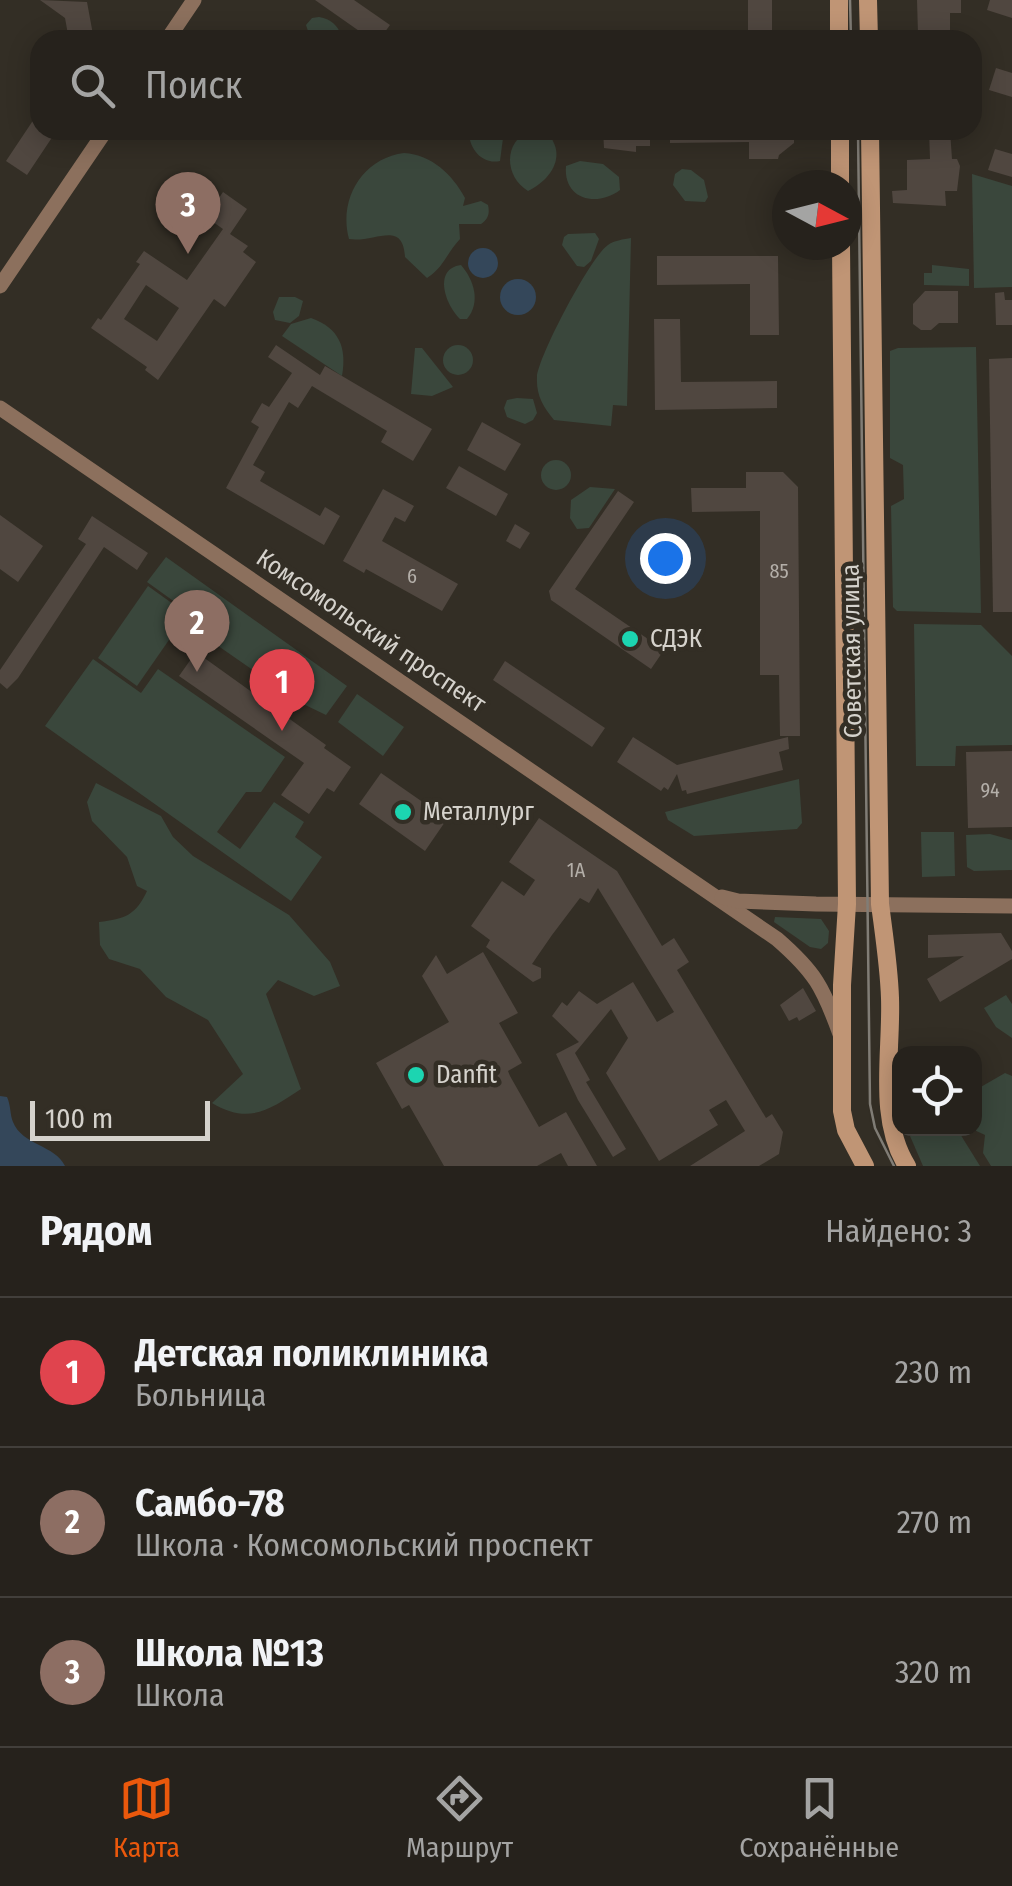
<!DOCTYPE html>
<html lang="ru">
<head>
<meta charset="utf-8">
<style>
	body { margin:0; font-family:"Fira Sans Condensed",sans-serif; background:#2e2a25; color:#f1f3f6 }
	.controls { position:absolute; right:30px; bottom:30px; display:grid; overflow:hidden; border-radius:20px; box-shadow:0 5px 25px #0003 }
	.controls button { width:90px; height:90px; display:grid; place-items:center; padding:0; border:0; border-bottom:2px solid #423f3b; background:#26221c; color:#f1f3f6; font:50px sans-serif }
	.compass { position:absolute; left:772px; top:170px; width:90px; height:90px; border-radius:50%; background:#26221c; box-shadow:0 5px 25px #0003; rotate:97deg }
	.scale { position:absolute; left:30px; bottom:25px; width:180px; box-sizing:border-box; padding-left:10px; border:5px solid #d5d2cc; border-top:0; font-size:28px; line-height:35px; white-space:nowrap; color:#d5d2cc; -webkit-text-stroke:8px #332e25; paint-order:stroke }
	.you { position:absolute; left:665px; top:558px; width:35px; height:35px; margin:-25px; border:8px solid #fff; border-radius:50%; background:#1a73e8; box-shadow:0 0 0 15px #1a73e833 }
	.badge { display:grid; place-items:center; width:65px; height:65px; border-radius:50%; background:#ea580c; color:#fff; font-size:32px; font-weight:700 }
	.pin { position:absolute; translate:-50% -82px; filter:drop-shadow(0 2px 5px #0008) }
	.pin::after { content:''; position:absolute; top:52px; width:35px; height:30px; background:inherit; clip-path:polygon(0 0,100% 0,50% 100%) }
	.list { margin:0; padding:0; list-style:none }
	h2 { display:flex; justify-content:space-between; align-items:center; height:130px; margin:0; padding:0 40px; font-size:42px }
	h2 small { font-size:32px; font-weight:400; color:#a4a4a3 }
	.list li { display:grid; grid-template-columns:65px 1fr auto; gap:30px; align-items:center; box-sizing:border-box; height:150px; padding:0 40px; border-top:2px solid #423f3b }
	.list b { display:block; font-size:38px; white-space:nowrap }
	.list p { margin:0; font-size:32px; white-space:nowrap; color:#a4a4a3 }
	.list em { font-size:32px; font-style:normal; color:#a4a4a3 }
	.icon { flex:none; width:55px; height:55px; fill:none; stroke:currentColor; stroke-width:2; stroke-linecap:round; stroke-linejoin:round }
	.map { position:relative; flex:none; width:1012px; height:1166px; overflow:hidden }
	.search { position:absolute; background:#26221c; box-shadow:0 5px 25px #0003; left:30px; right:30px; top:30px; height:110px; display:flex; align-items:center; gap:25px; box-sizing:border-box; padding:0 35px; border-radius:30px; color:#a4a4a3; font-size:38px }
	.sheet { height:580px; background:#26221c }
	nav { display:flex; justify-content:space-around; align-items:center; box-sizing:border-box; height:140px; border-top:2px solid #423f3b; background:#26221c; font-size:28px; color:#a4a4a3 }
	nav a { display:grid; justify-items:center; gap:5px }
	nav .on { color:#ea580c }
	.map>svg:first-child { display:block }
	.green { fill:#3a473c }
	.water { fill:#34475a }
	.building { fill:#504740; fill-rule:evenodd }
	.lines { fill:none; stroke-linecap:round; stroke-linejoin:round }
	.tertiary { stroke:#8c705d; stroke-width:15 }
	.secondary { stroke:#c09575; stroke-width:18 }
	.tram { stroke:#817d76; stroke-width:2.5 }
	.poi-dot { fill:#1cd5b1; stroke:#332e25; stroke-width:4 }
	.labels { text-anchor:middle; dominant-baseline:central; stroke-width:9; stroke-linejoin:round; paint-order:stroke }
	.number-label { font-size:20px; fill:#b4afa9 }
	.street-label { font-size:25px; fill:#d5d2cc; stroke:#332e25 }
	.poi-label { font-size:25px; fill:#d5d2cc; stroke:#332e25; text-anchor:start }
</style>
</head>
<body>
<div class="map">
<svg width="1012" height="1166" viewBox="0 0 1012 1166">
	<rect width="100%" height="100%" fill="#332e25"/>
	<!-- green -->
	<g class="green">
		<path d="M319,17C331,19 341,27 341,40H311L306,25L312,18Z"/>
		<path d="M469,130H497L503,138L500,161C481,165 468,147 469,130Z"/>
		<path d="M531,131L546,132C568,154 552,179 528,191C504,177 503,140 531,131Z"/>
		<path d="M404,153C432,155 452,174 465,198L463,206L481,201L488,205C490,214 488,219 481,224H459L460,239C446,254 444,267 427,278L405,257C403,219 375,243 349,239C338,199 363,158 404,153Z"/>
		<path d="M580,161L603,164L619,177L620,190C596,208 563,199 566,166Z"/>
		<path d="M682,169L691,170L704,180L708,197L705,202L685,201L673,185L675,174Z"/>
		<path d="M972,174L1012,186V287L974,288Z"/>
		<path d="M595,233L599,239L591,261L584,267L577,266L562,245L564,237L568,234Z"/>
		<path d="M631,238L627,406L613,405L611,426L554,420C543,407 536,395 537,377C538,357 591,256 608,245C613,241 624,239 631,238Z"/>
		<path d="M461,265C474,280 481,302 467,319H460C446,306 432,269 461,265Z"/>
		<path d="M932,265L969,269V286L924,285V273H932Z"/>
		<path d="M279,297H295L303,301L299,316L290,323L275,320L273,312Z"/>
		<path d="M311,318C339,328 347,347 342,376L282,336L291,324Z"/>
		<circle cx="458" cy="360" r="15"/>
		<path d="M976,347L981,613L897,611L893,607L891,506L904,499L903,465L890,458V351L898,348Z"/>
		<path d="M415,348H422L453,387L432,396L411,394Z"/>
		<path d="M517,398L533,399L537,413L533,420L525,424L507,417L504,408L507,400Z"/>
		<circle cx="556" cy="475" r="15"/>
		<path d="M590,487L615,489L589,528L577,529L570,518L571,500Z"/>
		<path d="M166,557L347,686L326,715L299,702L201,634L204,623L147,582Z"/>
		<path d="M148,586L187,614L137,686L98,658Z"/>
		<path d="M914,624L981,625L1012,656V745L956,746L955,766H916Z"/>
		<path d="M93,659L141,693L158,669L285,757L261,792H246L217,832L240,849L274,802L304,822L295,837L322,857L291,901L45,726Z"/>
		<path d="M357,694L404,727L383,756L338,722Z"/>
		<path d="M799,779L802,823L797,829L694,836L668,820L665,812Z"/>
		<path d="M96,783L161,816L173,837L193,856L289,915L330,962L340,986L314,996L278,980L266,994L301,1089C269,1110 249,1125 212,1103L243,1074L208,1020L166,997L140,969L109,959L100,945L99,922C125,919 136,915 147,891L137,886L127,857L92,821L87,802Z"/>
		<path d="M921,832H954L955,876L922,877Z"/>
		<path d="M990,834L1012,840V870L974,871L967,867L966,835Z"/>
		<path d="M775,917L821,919L829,931L828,943L821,949L810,947L774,922Z"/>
		<path d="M1006,995L1012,1004V1038L996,1027L984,1008Z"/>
		<path d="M1005,1073L1012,1076V1166H991L983,1153L985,1135L972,1129L975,1082L979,1088Z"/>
		<path d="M907,1129H957L980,1166H923Z"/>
	</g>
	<!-- water -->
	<g class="water">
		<circle cx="483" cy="263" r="15"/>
		<circle cx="518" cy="297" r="18"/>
		<path d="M0,1096L7,1097C11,1106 10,1115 13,1122C22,1145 55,1145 65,1166H0Z"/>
	</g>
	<!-- building -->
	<g class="building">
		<path d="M40,0L87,2L94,40H69L65,18Z"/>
		<path d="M315,0H354L390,25L379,40H372Z"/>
		<rect x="748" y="0" width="24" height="40"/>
		<path d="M917,0H961V13H950V40H927V34H918Z"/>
		<path d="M990,0H1012V18L987,10Z"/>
		<path d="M996,68L1012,73V97L989,90Z"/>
		<path d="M40,110V130H57L27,175L6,161Z"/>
		<path d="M603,130H650V146H636V152L604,148Z"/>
		<path d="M670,130H794V143L779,155L778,159H749V142L670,143Z"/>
		<path d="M929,130H950L952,159H957L960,166L957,191H945L946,206L893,203L892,191L907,190V160L930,159Z"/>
		<path d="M995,149L1012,154V177L988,170Z"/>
		<path d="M223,192L247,209L230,234L248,246L243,252L256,262L225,307L214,299L158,380L145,370L147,367L91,328L98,318L101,320L140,264L136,262L144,251L187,280L223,229L206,217ZM146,285L179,308L157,341L124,319Z"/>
		<path d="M657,256H778L779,335H750V284L657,285Z"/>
		<path d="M925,291H958V323H939L931,330H921L913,324V304Z"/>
		<path d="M1004,292L1005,300H1012V325H996L995,293Z"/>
		<path d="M654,319H680L681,382L777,381V408L655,410Z"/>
		<path d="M276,345L320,375L325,366L432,429L413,461L381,442L387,431L312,386L298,408L289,402L253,465L265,472L260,481L320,516L325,507L340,516L324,545L226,488L259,427L251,422L262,403L269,407L292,373L268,357Z"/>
		<path d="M1012,358V612H993L989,359Z"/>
		<path d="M482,422L521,444L505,471L467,450Z"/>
		<path d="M459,466L508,494L496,516L446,488Z"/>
		<path d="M746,472H783L798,487L800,736H780L779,675H760V511L692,512L691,488H746Z"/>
		<path d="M383,489L414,506L405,522L395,517L382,541L458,584L442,611L366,569L364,573L343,561Z"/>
		<path d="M618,491L634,502L575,589L664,650L651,669L551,600L549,591Z"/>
		<path d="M0,515L43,546L18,582L0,569Z"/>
		<path d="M92,516L148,553L137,570L104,547L18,678L7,689L0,683V670L86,544L78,539Z"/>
		<path d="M515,524L530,533L520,549L506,541Z"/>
		<path d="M196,652L326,745L324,748L351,767L334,792L327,788L309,814L281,795L304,763L179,676Z"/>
		<path d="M505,661L605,728L592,747L493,680Z"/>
		<path d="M633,737L677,765L788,737L789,749L779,752L783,770L687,794L686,790L682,791L677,774L668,790L664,787L661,791L617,762Z"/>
		<path d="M1012,751V827L968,828L966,752Z"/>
		<path d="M381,773L447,819L425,851L359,804Z"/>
		<path d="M539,818L617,871L662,946L674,938L689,962L677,970L766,1118L772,1114L783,1132L779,1154L759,1166H690L745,1131L726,1100L709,1110L718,1125L659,1161L606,1073L628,1038L611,1009L575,1053L590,1080L586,1082L626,1149L613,1157L578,1100L556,1054L579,1042L552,1016L562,1002L567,1006L579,991L597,1004L633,982L657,1022L674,1012L598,888L589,903L580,898L552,935L532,964L541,968V978L533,982L486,947L490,940L471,926L502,881L524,896L535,880L509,862Z"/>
		<path d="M1001,933L1012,951V959L940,1002L927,979L964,956L928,958V935Z"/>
		<path d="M483,952L518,1013L499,1023L522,1063L508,1071L510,1076L539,1127L566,1112L597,1166H568L561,1153L537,1166H444L409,1105L402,1109L376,1063L449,1022L422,976L436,955L447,974Z"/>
		<path d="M803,988L816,1011L799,1021L797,1017L789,1021L780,1005Z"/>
	</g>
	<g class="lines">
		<!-- tertiary -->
		<g class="tertiary">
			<path d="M167,40L194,0"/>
			<path d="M0,286L106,130"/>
			<path d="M0,408L777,939C815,972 823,987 840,1034"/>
			<path d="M722,897L738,901L816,904L1012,906"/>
		</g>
		<!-- secondary -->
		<g class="secondary">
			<path d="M839,0V40"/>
			<path d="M868,0L869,40"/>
			<path d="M840,130V185"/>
			<path d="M870,130L880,904C884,935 889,967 890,998C892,1053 877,1118 907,1166"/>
			<path d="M841,245L847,904L842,985V1111L846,1130L865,1166"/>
		</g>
		<!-- tram -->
		<g class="tram">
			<path d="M850,0L851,40"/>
			<path d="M858,130L870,1104L875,1128L894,1166"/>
		</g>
	</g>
	<!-- markers -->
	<g class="poi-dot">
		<circle cx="630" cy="639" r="10"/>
		<circle cx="403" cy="812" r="10"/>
		<circle cx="416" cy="1075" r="10"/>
	</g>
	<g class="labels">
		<!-- number labels -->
		<g class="number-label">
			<text x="779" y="571">85</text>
			<text x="412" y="576">6</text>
			<text x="990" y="790">94</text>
			<text x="576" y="870">1А</text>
		</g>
		<!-- street labels -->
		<g class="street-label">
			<text transform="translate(371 631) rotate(34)">Комсомольский проспект</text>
			<text transform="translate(852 651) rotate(-91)">Советская улица</text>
		</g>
		<!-- poi labels -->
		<g class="poi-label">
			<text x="650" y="639">СДЭК</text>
			<text x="423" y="812">Металлург</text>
			<text x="436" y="1075">Danfit</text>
		</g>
	</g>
</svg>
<div class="controls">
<button><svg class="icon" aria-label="locate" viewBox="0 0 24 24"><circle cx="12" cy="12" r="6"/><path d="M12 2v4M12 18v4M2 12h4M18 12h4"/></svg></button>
</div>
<svg class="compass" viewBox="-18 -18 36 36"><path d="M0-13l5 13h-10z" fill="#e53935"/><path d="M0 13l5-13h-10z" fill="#a4a4a3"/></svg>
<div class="scale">100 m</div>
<div class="you"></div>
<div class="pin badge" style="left:282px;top:731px;background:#e0444e">1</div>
<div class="pin badge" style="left:197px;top:672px;background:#8d6e63">2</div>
<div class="pin badge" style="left:188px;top:254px;background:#8d6e63">3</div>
<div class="search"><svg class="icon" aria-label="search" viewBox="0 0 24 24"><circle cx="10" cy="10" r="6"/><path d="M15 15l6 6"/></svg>Поиск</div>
</div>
<section class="sheet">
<h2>Рядом<small>Найдено: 3</small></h2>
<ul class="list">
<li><span class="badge" style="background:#e0444e">1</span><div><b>Детская поликлиника</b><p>Больница</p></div><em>230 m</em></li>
<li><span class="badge" style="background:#8d6e63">2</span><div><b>Самбо-78</b><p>Школа · Комсомольский проспект</p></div><em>270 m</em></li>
<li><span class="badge" style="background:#8d6e63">3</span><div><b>Школа №13</b><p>Школа</p></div><em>320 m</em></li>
</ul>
</section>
<nav>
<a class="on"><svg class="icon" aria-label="map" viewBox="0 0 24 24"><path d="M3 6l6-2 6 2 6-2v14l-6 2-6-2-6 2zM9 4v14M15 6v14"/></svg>Карта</a>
<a><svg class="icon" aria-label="directions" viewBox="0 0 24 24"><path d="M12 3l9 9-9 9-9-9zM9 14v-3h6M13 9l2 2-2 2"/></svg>Маршрут</a>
<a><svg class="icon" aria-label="saved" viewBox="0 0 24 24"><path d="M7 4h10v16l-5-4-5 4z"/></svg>Сохранённые</a>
</nav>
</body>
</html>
